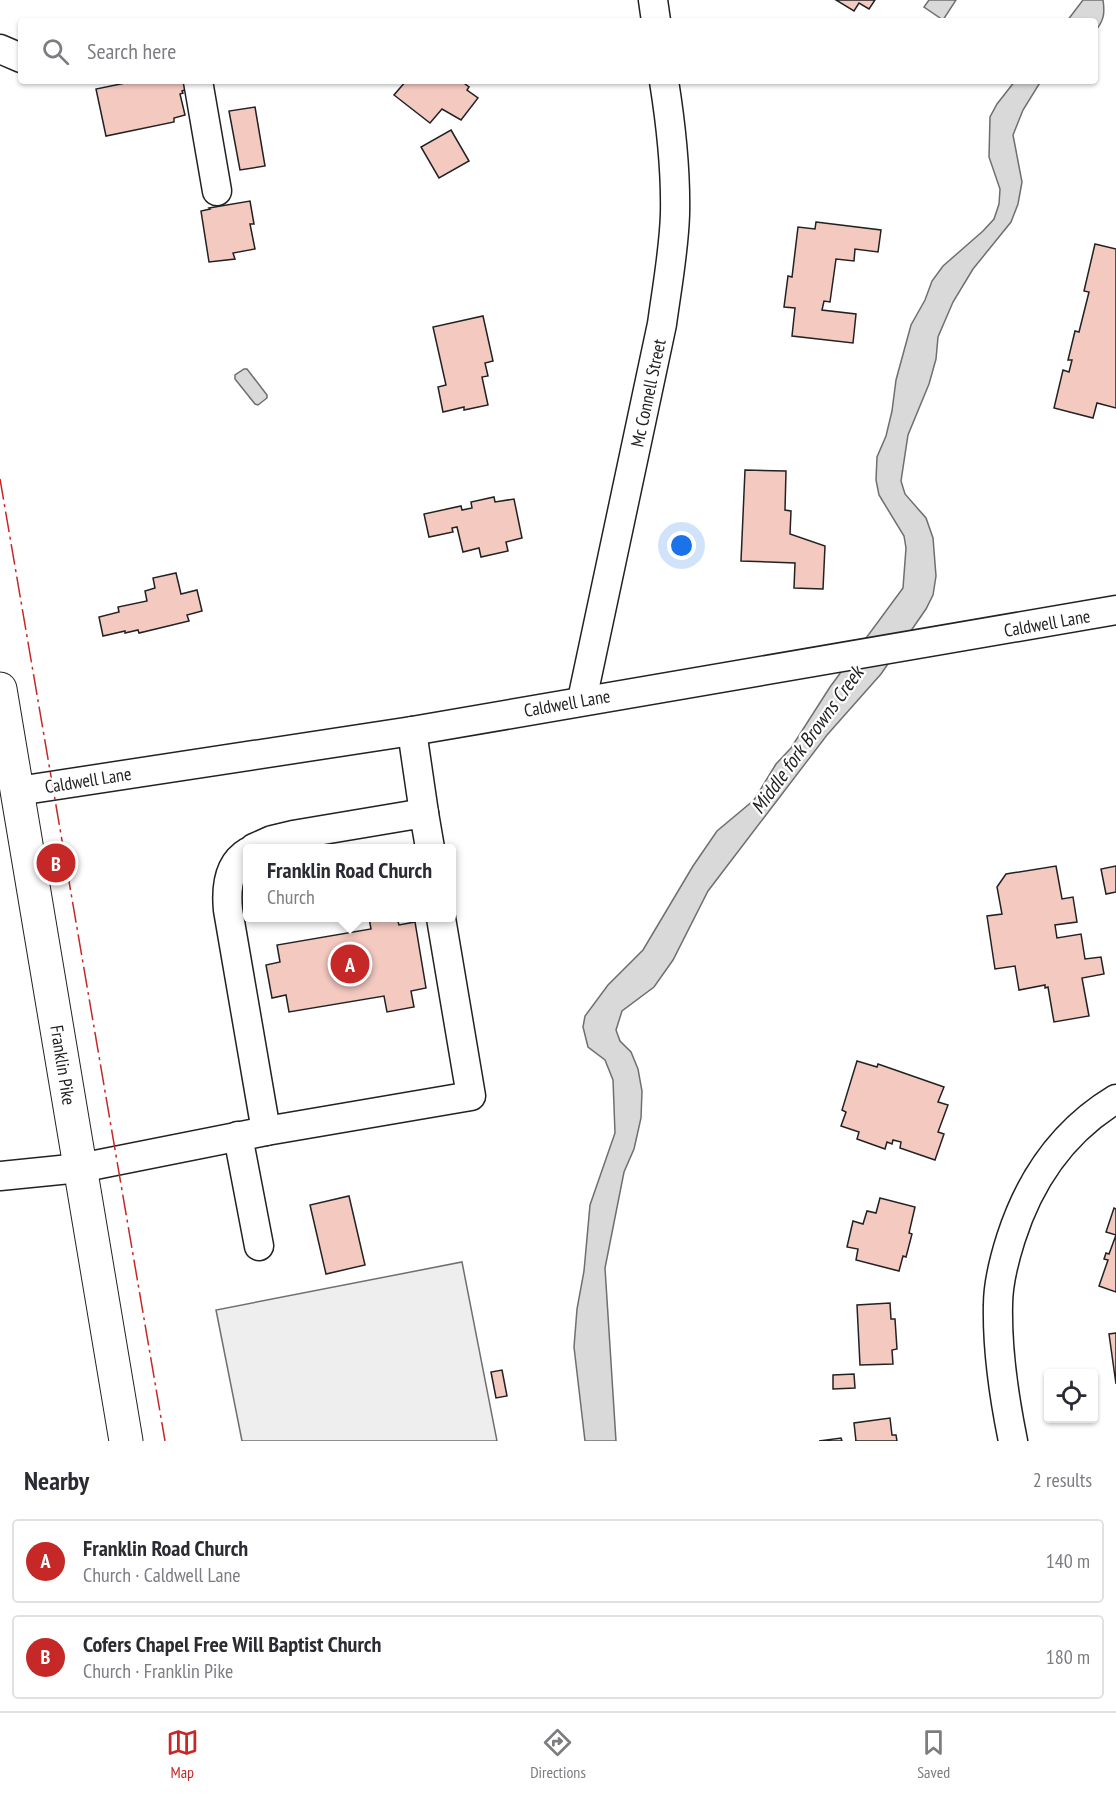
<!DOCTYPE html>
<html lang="en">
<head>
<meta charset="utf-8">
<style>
	body { margin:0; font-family:"PT Sans Narrow",sans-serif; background:#f2f2f3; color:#2b2b33 }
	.controls { position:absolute; right:18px; bottom:18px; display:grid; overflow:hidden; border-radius:6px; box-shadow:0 2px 4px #0004 }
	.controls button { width:54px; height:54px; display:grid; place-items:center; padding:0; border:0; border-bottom:2px solid #e1e1e2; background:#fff; color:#2b2b33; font:30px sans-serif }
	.you { position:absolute; left:682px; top:546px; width:21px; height:21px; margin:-15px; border:4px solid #fff; border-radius:50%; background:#1a73e8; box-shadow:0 0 0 9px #1a73e833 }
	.badge { display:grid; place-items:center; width:39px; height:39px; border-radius:50%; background:#c62828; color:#fff; font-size:20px; font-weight:700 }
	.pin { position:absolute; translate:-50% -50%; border:3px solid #fff; box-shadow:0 2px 6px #0006 }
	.popup { position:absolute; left:243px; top:844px; width:213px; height:78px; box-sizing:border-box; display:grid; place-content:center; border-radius:6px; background:#fff; filter:drop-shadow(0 2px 4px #0005); font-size:20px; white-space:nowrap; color:#7c7c81 }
	.popup b { font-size:22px; color:#2b2b33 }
	.popup::after { content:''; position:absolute; left:50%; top:100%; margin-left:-12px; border:12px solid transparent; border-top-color:#fff }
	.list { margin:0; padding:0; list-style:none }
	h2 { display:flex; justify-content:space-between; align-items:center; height:78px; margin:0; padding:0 24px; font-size:26px }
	h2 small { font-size:20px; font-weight:400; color:#7c7c81 }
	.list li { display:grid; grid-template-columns:39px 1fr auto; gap:18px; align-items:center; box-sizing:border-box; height:84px; margin:0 12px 12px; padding:0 12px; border:2px solid #e1e1e2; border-radius:6px }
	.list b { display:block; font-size:22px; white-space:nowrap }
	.list p { margin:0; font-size:20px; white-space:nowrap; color:#7c7c81 }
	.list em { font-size:20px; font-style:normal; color:#7c7c81 }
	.icon { flex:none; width:33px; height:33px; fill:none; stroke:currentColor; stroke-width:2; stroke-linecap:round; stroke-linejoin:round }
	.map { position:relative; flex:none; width:1116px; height:1441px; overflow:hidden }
	.search { position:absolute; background:#fff; box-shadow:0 2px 4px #0004; left:18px; right:18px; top:18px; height:66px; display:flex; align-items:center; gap:15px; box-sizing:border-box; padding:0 21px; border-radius:6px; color:#7c7c81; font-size:22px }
	.sheet { height:270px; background:#fff }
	nav { display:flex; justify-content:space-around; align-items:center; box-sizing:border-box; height:84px; border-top:2px solid #e1e1e2; background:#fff; font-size:16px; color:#7c7c81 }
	nav a { display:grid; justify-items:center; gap:3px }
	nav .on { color:#c62828 }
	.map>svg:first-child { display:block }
	.green { fill:#eee; stroke:#6f6f6f; stroke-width:1.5 }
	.water { fill:#d9d9d9; stroke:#6f6f6f; stroke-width:1.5 }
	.building { fill:#f3c9c0; stroke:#222; stroke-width:1.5 }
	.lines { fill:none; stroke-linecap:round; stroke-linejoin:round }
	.minor-casing { stroke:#222; stroke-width:31 }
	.major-casing { stroke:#222; stroke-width:35 }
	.minor { stroke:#fff; stroke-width:28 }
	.major { stroke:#fff; stroke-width:33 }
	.power { stroke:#c62828; stroke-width:1.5; stroke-dasharray:21 4.5 3 4.5; stroke-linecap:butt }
	.labels { text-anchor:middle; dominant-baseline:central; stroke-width:4.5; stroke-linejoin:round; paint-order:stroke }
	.street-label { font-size:18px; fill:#222; stroke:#fff }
	.water-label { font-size:20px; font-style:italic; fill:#222; stroke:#fff }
</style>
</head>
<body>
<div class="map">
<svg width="1116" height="1441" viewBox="0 0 1116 1441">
	<rect width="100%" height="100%" fill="#fff"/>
	<!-- green -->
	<path class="green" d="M462,1262L497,1441H242L216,1310Z"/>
	<!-- water -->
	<g class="water">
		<path d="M929,0H956L943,20L924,7Z"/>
		<path d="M1083,0H1103C1105,13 1104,21 1095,31V21H1067Z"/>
		<path d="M1015,81H1041L1023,110L1013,135L1022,182L1018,204L1011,222L973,269L953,302L938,337L936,359L929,384L908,435L901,481L905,494L926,518L933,538L936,576L933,595L926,609L881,674L827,735L708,891L673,960L654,987L622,1011L616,1030L620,1041L631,1052L638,1069L642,1091L641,1118L634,1149L624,1172L605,1268L616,1441H585L574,1347L577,1309L584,1271L590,1205L615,1133L613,1080L605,1060L588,1047L583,1027L585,1016L608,985L643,950L693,866L717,831L754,800L776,764L791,748L830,687L903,588L906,548L904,536L879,495L876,480L877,457L886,436L892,411L896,380L911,325L925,300L932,281L943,266L983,231L994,219L999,204L1000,189L989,157L990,117L997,104Z"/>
		<path d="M244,369H247L267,395V398L258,405L255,404L235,379V375Z"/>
	</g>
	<!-- building -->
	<g class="building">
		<path d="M836,0H875L869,9L859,3L854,11Z"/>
		<path d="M135,81H187L188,89L182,91L183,93L180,94L185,115L174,118V122L106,136L96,89Z"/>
		<path d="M406,81H461L469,87L467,90L478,98L461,120L442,109L430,123L394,95Z"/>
		<path d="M255,107L265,166L240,170L229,111Z"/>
		<path d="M451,130L469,161L439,178L421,147Z"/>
		<path d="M250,201L254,224H250L255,249L233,253L235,259L209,262L201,211L210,209L209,208Z"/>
		<path d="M816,222L881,230L878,252L855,249L854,261L836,259L830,302L824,301L822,310L856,314L853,343L792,336L795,308L784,307L788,276L792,277L798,227L815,229Z"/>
		<path d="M1095,244L1116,249V408L1097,403L1093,418L1054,408L1063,370L1069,372L1072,360H1068L1075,331L1079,332L1089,292L1084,291Z"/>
		<path d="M483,316L493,361L485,363L488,376L482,377L488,405L464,410V407L443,412L438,387L446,385L433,327Z"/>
		<path d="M745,470L786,471L785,510L791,511L790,534L825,546L823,589L794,588L795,563L741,561Z"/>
		<path d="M494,497L495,502L514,499L522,538L506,542L508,551L481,557L479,548L463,552L457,527L452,528L453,532L429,537L424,514L461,506L462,510L472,508L471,502Z"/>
		<path d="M176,573L181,594L197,590L202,611L187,615L189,621L139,633L138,630L125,633V631L103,636L99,617L119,612L118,607L147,601L145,591L155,588L153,578Z"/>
		<path d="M1056,866L1062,899L1073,897L1077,922L1055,925L1057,938L1081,934L1085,959L1101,957L1104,974L1082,978L1089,1016L1054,1022L1048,987L1045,988V985L1019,990L1015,966L995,969L987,916L1002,914L997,887L1006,874Z"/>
		<path d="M1116,866V892L1106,894L1101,869Z"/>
		<path d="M369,918H397L399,925L415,922L426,988L411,991L414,1007L387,1012L384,996L289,1012L286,995L272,998L266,965L280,962L277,945L371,929Z"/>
		<path d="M857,1061L877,1067L878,1064L944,1087L938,1102L948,1105L938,1132L944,1134L935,1160L900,1148L901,1142L893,1140L892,1144L887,1142L885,1149L857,1139L859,1132L841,1126L846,1112L842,1110Z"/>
		<path d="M349,1196L365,1265L326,1274L310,1205Z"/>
		<path d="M880,1198L915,1207L909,1233L912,1234L906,1257L903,1256L899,1271L856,1260L858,1249L847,1247L853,1221L863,1224L867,1211L876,1213Z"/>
		<path d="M1114,1208L1116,1209V1235L1106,1232Z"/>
		<path d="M1116,1235V1292L1099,1286L1108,1260L1104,1259L1106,1253L1109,1254Z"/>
		<path d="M890,1303L891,1319H895L897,1349L892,1350L893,1364L860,1365L857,1305Z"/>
		<path d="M1116,1333V1384L1109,1334Z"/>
		<path d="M502,1370L507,1396L496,1398L491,1372Z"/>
		<path d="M854,1374L855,1388L833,1389V1375Z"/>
		<path d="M890,1418L892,1435H896L897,1441H855H856L854,1423Z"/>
		<path d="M841,1438L842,1441H819Z"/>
	</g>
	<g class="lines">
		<!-- minor casing -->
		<g class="minor-casing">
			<g id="minor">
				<path d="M653,0L656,21"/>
				<path d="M0,49L21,58"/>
				<path d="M198,81L217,191"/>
				<path d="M582,700L662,324C667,287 674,250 675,214C676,169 671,125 664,81"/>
				<path d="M412,731L424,813"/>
				<path d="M18,791L412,731L1116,610"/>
				<path d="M254,848L272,840L293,835L424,813L430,848"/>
				<path d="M248,852C228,864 226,889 228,910L266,1131"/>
				<path d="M238,1136L259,1246"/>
				<path d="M0,1176L80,1168L266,1131L471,1096L441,918"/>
				<path d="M1013,1441C1004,1397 997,1350 998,1305C998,1282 1004,1260 1011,1238C1030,1179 1063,1131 1116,1099"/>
			</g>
		</g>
		<!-- major casing -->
		<g class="major-casing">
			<path id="major" d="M0,689L126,1441"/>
		</g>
		<!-- minor -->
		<use href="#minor" class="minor"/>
		<!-- major -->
		<use href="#major" class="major"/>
		<!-- power -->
		<path class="power" d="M0,479L165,1441"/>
	</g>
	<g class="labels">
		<!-- street labels -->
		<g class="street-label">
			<text transform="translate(648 393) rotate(-78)">Mc Connell Street</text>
			<text transform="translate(1047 623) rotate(-10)">Caldwell Lane</text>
			<text transform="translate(567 703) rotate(-10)">Caldwell Lane</text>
			<text transform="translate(88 780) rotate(-9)">Caldwell Lane</text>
			<text transform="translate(63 1065) rotate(81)">Franklin Pike</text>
		</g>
		<!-- water labels -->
		<g class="water-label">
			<text transform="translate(807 740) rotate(-54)">Middle fork Browns Creek</text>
		</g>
	</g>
</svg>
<div class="controls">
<button><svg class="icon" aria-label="locate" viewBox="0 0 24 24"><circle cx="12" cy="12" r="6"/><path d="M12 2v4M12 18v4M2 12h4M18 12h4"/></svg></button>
</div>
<div class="you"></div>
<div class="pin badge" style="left:350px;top:964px">A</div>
<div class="popup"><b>Franklin Road Church</b>Church</div>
<div class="pin badge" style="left:56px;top:863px">B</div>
<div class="search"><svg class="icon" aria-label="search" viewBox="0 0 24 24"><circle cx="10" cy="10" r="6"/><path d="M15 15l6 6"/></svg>Search here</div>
</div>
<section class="sheet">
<h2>Nearby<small>2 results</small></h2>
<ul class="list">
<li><span class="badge">A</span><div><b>Franklin Road Church</b><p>Church · Caldwell Lane</p></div><em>140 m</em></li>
<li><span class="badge">B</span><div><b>Cofers Chapel Free Will Baptist Church</b><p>Church · Franklin Pike</p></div><em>180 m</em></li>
</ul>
</section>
<nav>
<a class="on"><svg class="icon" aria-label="map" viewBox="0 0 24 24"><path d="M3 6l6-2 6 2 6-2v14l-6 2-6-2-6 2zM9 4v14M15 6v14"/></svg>Map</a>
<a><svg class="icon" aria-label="directions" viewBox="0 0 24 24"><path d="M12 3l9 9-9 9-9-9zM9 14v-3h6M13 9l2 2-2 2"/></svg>Directions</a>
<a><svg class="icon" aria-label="saved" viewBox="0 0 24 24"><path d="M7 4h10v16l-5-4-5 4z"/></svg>Saved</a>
</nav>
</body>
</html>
